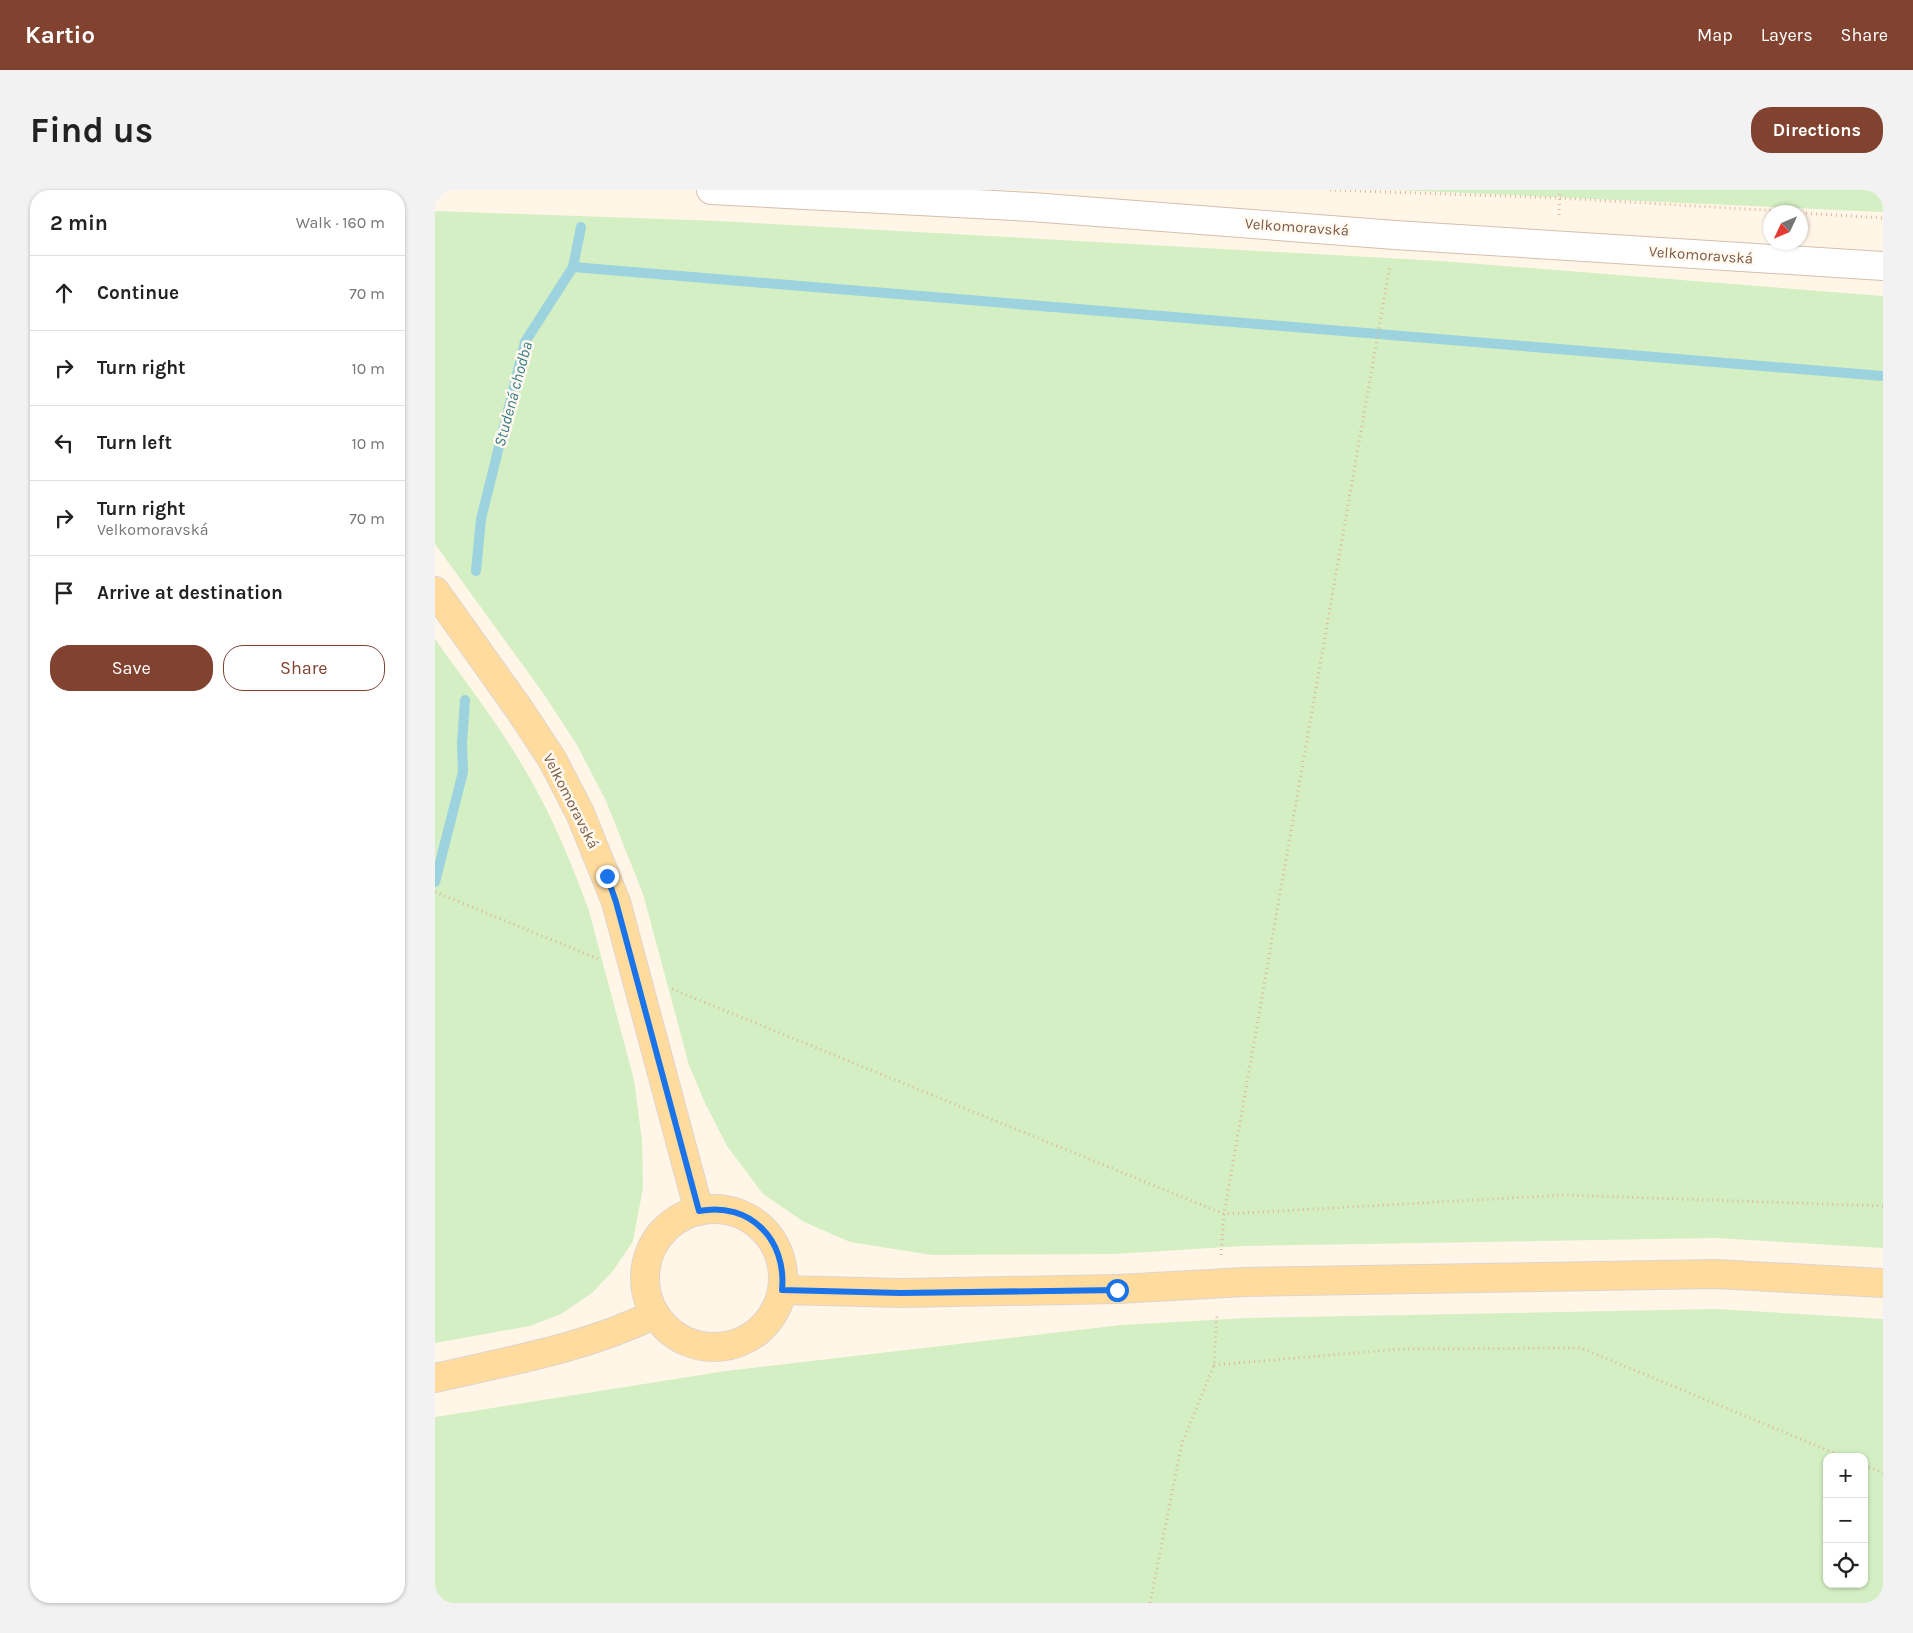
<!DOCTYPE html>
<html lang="en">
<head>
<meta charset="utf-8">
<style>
	body { margin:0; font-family:Karla,sans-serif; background:#f2f2f2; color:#222 }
	.controls { position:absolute; right:15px; bottom:15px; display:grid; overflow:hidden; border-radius:10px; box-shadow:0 1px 4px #0004 }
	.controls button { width:45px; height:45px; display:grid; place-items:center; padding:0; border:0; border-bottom:1px solid #e0e0e0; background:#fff; color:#222; font:25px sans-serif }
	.compass { position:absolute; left:1328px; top:15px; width:45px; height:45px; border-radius:50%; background:#fff; box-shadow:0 1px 4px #0004; rotate:226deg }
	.stop { position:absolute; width:15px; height:15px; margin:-11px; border:4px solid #1a73e8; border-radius:50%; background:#fff }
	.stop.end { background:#1a73e8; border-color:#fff; box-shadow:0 1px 5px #0008 }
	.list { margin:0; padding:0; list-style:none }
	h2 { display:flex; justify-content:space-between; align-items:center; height:65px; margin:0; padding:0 20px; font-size:21px }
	h2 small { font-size:16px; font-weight:400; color:#767676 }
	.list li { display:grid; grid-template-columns:32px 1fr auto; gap:15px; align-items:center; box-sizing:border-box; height:75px; padding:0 20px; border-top:1px solid #e0e0e0 }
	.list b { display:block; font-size:19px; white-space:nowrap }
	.list p { margin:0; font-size:16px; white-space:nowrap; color:#767676 }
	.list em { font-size:16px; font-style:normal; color:#767676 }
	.actions { display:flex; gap:10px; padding:15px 20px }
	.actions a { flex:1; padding:11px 0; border:1px solid #81422f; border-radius:20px; text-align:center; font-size:18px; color:#81422f }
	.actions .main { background:#81422f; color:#fff }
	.icon { flex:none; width:28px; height:28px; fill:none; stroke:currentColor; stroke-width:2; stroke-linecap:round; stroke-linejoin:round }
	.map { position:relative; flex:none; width:1448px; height:1413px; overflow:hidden; border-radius:20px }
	header { display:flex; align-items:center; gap:30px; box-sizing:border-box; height:70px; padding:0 25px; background:#81422f; color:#fff }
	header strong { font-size:24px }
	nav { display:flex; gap:28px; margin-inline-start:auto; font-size:18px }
	.intro { display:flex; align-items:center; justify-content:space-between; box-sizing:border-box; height:120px; padding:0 30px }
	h1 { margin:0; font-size:35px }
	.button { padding:12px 22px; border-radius:20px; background:#81422f; color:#fff; font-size:18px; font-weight:700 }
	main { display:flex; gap:30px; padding:0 30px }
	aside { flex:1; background:#fff; border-radius:20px; box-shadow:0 1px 4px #0004 }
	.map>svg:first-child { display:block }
	.green { fill:#d4efc3; fill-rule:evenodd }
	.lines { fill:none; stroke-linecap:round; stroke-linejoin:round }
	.stream { stroke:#9dd3de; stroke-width:10 }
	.minor-casing { stroke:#d5bfae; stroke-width:30 }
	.major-casing { stroke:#ddd4cf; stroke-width:30 }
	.path { stroke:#ddb79e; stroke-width:3; stroke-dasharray:1 4; stroke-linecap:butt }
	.minor { stroke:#fff; stroke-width:28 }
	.major { stroke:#ffdc9e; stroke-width:28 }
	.major-bridge-casing { stroke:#ddd4cf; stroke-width:30; stroke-linecap:butt }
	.major-bridge { stroke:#ffdc9e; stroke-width:28 }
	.route { stroke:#1a73e8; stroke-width:6 }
	.labels { text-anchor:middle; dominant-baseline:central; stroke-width:5; stroke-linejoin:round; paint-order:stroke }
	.street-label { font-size:15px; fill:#7c5b47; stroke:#fff9f0 }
	.water-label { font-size:16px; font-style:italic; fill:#3b7c8b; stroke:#fff9f0 }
</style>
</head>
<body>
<header>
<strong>Kartio</strong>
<nav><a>Map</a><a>Layers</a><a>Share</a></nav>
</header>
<div class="intro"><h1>Find us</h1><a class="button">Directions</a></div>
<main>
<aside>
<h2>2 min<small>Walk · 160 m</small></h2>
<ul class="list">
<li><svg class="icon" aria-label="ahead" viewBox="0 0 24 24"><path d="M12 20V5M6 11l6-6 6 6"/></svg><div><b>Continue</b></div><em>70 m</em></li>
<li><svg class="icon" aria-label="right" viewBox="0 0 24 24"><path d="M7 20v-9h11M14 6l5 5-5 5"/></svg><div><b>Turn right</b></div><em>10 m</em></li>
<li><svg class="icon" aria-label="left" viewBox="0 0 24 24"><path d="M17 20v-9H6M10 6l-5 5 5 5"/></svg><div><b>Turn left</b></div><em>10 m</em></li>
<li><svg class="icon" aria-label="right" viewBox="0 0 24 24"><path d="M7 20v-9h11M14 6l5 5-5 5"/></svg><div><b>Turn right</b><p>Velkomoravská</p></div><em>70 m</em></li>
<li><svg class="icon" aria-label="arrive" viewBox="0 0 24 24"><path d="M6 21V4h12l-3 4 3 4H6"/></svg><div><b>Arrive at destination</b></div></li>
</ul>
<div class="actions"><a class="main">Save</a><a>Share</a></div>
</aside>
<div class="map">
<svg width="1448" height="1413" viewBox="0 0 1448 1413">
	<rect width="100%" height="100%" fill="#fff6e7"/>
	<!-- green -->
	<g class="green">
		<path d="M962,0H1448V22Z"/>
		<path d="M0,21L284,31L1006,71L1448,106V1058L1281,1048L808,1056L680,1064L497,1065L415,1052L369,1032L328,1004L292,956L270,913L254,875L208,704L171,611L142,555L108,503L0,354Z"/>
		<path d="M0,449C31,493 66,537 93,585C118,628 137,674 154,721L199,890L207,950L208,998L198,1051L178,1081L157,1103L126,1124L95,1136L0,1153Z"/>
		<path d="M1280,1119L1448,1129V1413H0V1227L291,1181L686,1135L812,1128ZM1392,1267H1429V1394H1392Z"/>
	</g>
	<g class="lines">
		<!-- stream -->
		<g class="stream">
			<path d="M138,77L1448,186"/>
			<path d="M41,381L46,329L90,152L138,77L146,37"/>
			<path d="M0,692L28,582L27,553L30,510"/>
		</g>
		<!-- minor casing -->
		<g class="minor-casing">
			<path id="minor" d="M276,0L597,17L960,45L1448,76"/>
		</g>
		<!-- major casing -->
		<g class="major-casing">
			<g id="major">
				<path d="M0,401L84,519L117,569L145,623L181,712"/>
				<path d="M227,883L264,1021"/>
				<circle cx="279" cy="1088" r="69"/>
				<path d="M810,1092L1280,1084L1448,1093"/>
				<path d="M347,1100L466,1103L683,1099"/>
				<path d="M0,1188C74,1171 151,1158 220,1124"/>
			</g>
		</g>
		<!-- path -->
		<g class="path">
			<path d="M895,0L1124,8L1363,22"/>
			<path d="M1366,23L1448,28"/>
			<path d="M1124,25L1125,0"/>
			<path d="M0,702L166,770"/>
			<path d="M237,799L789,1024L1129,1005L1448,1016"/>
			<path d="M786,1065L789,1024L955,75"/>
			<path d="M779,1175L966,1159L1146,1158L1409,1267"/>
			<path d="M1429,1275L1448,1283"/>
			<path d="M715,1413L747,1253L779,1175L782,1123"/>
		</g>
		<!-- minor -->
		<use href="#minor" class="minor"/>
		<!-- major -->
		<use href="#major" class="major"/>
		<!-- major-bridge casing -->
		<g class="major-bridge-casing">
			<g id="major-bridge">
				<path d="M181,712L227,883"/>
				<path d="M683,1099L810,1092"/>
			</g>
		</g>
		<!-- major-bridge -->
		<use href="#major-bridge" class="major-bridge"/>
	</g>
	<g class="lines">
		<!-- route -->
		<path class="route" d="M172,686L181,712L264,1021C315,1011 352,1050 347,1100L466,1103L682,1100"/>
	</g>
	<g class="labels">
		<!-- street labels -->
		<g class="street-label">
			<text transform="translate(862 37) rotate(4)">Velkomoravská</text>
			<text transform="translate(1266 65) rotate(4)">Velkomoravská</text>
			<text transform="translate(136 611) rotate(63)">Velkomoravská</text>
		</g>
		<!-- water labels -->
		<g class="water-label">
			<text transform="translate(78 204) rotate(-75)">Studená chodba</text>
		</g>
	</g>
</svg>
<div class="controls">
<button>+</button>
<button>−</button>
<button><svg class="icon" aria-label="locate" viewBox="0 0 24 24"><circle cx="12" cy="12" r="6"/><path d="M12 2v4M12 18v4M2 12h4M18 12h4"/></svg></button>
</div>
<svg class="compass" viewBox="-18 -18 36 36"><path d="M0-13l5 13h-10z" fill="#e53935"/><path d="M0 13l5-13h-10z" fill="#767676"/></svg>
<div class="stop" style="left:682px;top:1100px"></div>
<div class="stop end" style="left:172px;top:686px"></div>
</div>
</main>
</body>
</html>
